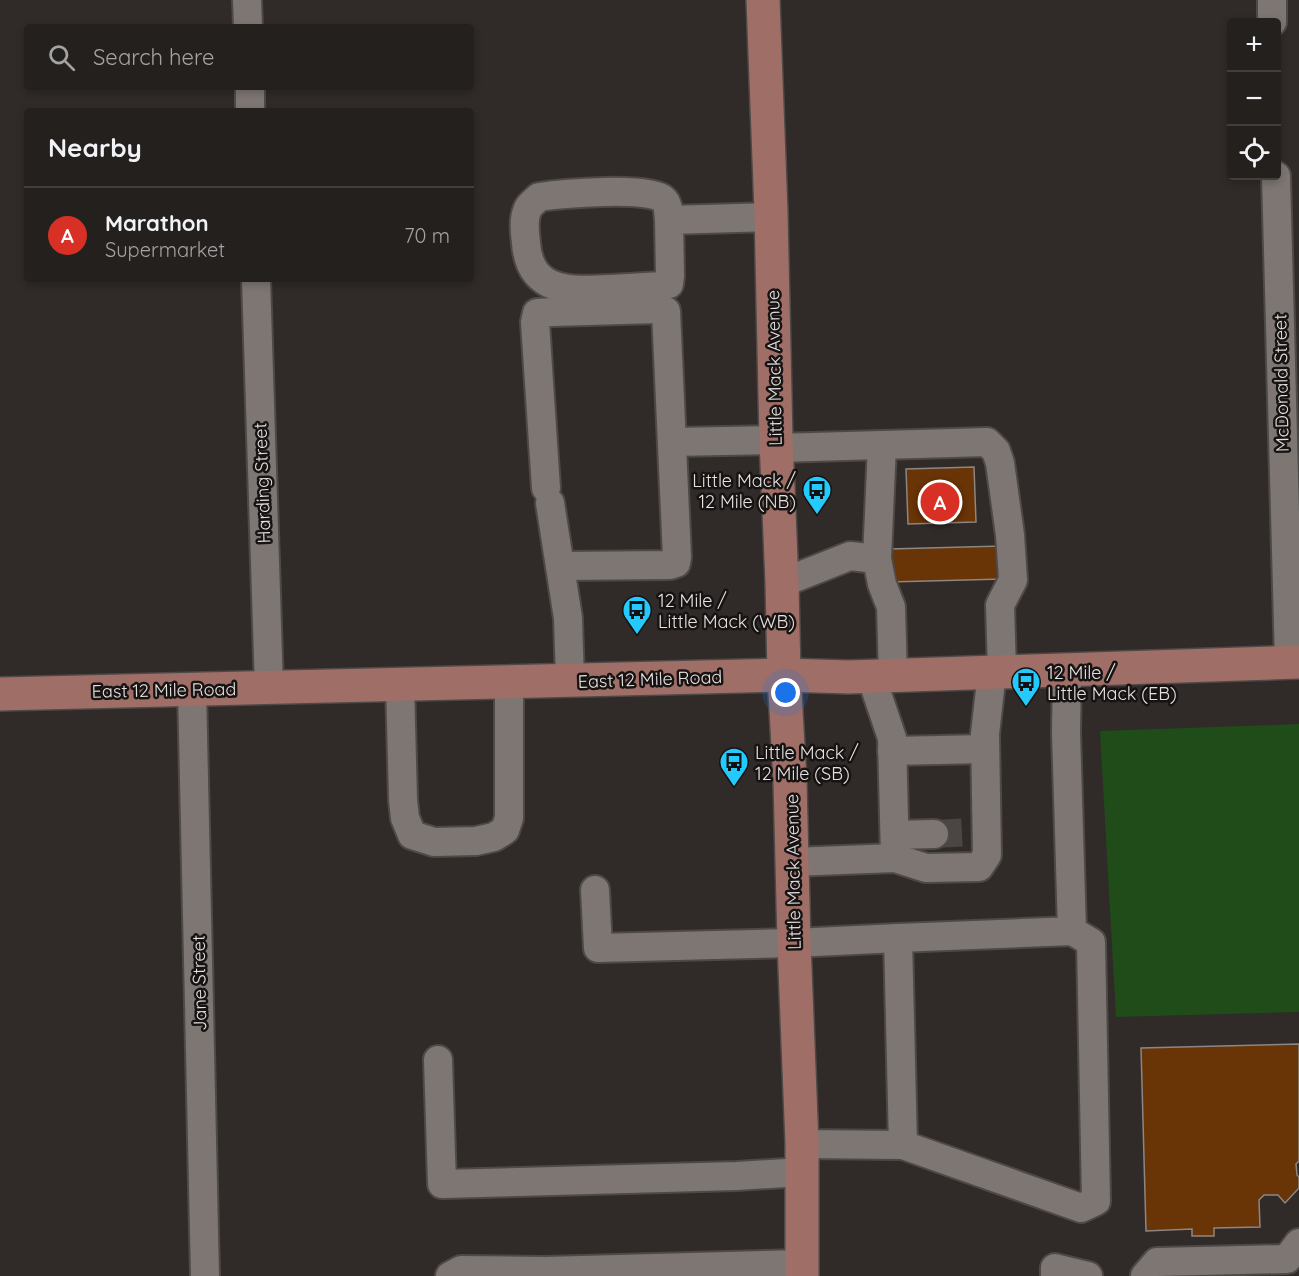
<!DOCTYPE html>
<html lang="en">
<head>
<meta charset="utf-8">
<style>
	body { margin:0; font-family:Quicksand,sans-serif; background:#302d2b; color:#f1f3f6 }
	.controls { position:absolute; right:18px; top:18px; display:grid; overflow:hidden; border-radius:6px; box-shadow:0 3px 9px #0003 }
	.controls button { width:54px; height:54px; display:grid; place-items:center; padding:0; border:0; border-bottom:2px solid #413e3c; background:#24201e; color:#f1f3f6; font:30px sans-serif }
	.you { position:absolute; left:786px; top:693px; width:21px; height:21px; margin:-15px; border:4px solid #fff; border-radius:50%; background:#1a73e8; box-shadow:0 0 0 9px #1a73e833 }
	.badge { display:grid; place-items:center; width:39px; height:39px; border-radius:50%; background:#d93025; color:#fff; font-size:20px; font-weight:700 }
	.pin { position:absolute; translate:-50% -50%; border:3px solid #fff; box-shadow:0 2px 6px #0006 }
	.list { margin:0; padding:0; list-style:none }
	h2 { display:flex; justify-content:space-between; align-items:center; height:78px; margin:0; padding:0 24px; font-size:26px }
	h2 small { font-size:20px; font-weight:400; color:#a3a3a4 }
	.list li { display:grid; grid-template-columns:39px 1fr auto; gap:18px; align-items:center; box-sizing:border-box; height:96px; padding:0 24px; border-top:2px solid #413e3c }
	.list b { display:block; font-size:22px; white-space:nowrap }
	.list p { margin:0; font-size:20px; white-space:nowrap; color:#a3a3a4 }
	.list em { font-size:20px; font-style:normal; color:#a3a3a4 }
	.icon { flex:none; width:33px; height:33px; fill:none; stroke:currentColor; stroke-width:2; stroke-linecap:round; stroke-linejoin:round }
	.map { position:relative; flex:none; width:1299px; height:1276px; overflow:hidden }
	.search { position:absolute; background:#24201e; box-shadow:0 3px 9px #0003; left:24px; top:24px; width:450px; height:66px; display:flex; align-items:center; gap:15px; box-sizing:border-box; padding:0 21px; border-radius:6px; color:#a3a3a4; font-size:22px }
	.panel { position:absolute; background:#24201e; box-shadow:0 3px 9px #0003; left:24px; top:108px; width:450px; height:174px; border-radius:6px }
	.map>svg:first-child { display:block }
	.green { fill:#1f4c19 }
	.building { fill:#693406; stroke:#8d8783; stroke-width:1.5 }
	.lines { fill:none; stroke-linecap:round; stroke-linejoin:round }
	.minor-tunnel { stroke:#4b4544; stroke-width:28; stroke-dasharray:28 14; stroke-linecap:butt }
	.minor-casing { stroke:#4d4947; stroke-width:32 }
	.major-casing { stroke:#4d4947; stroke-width:36 }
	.minor { stroke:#7d7673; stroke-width:28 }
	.major { stroke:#9f6e67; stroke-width:33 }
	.labels { text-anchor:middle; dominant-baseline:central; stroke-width:5; stroke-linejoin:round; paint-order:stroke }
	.street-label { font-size:18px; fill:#e5e1e0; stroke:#161312 }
	.poi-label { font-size:18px; fill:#e5e1e0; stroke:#161312; text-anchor:start }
</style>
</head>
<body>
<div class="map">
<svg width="1299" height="1276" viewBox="0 0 1299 1276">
	<rect width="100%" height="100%" fill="#302a28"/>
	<!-- green -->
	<path class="green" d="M1299,724V1012L1116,1017L1100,731Z"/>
	<!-- building -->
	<g class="building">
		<path d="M974,467L976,522L908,524L906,469Z"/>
		<path d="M1002,546L1003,579L890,582L889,549Z"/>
		<path d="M1299,1044V1161L1296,1164L1297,1175L1299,1177V1188L1285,1203L1278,1195H1264L1259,1200L1260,1227L1214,1228V1236H1192V1229L1146,1231L1141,1048Z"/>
	</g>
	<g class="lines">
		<!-- minor-tunnel -->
		<path class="minor-tunnel" d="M934,834L972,832"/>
		<!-- minor casing -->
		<g class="minor-casing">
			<g id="minor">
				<path d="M247,0L248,27"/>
				<path d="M1272,0V22"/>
				<path d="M250,87V111"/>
				<path d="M1276,176L1289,662"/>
				<path d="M669,220L670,276L669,284L662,286C645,287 628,288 611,289C572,291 530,294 526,243C525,233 523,221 527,211C528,206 535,201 539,197C560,194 648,186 663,199C669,204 668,213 669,220L771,217"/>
				<path d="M256,279L269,688"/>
				<path d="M672,442L776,440"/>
				<path d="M882,445L877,559L882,584L891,607L893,676"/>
				<path d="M777,448L987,442L996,451L1000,463L1010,535L1013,580L1000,605L1002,672"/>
				<path d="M546,488L535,322L537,313L553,312L658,309L666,311L677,557L676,563L670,565L561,566"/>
				<path d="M550,503L568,618L570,681"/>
				<path d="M782,583L850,556L877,559"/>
				<path d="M871,676L892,738L895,858"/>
				<path d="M400,684L403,800L405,818L412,835L434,842L476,841L494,837L505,830L509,818V683"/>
				<path d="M192,689L205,1276"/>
				<path d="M892,751L985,749"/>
				<path d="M895,835L934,834"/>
				<path d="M792,862L895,858L926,868L979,867L987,855L985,734L992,672"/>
				<path d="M595,890L598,948L794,943L898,938L903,1145L802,1144"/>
				<path d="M898,938L1072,931L1066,732L1067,669"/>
				<path d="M438,1060L442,1184L737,1176L802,1172"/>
				<path d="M903,1145L1081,1208L1096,1201L1091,942L1072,931"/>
				<path d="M450,1276L461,1270L545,1271L802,1264"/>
				<path d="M1055,1276V1268L1088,1276"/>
				<path d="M1145,1276L1157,1262L1287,1259L1299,1243"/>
			</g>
		</g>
		<!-- major casing -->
		<g class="major-casing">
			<g id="major">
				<path d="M763,0L771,212L776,440L782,583L784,675L790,781L794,943L802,1144V1276"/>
				<path d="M0,694L784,675L849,677L1299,662"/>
			</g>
		</g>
		<!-- minor -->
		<use href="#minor" class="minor"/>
		<!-- major -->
		<use href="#major" class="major"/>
	</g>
	<!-- icons -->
	<defs>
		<g id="bus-pin" transform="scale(1.5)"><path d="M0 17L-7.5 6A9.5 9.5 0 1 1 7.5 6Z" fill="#24c9fe" stroke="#161312"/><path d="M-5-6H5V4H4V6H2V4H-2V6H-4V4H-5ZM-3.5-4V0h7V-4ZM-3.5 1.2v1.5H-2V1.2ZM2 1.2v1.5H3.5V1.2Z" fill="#111"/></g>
	</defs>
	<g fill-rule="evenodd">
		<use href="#bus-pin" x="817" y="490"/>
		<use href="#bus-pin" x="637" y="610"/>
		<use href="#bus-pin" x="1026" y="682"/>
		<use href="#bus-pin" x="734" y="762"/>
	</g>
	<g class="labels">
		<!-- street labels -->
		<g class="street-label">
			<text transform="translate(774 368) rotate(-91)">Little Mack Avenue</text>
			<text transform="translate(1281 383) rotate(-91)">McDonald Street</text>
			<text transform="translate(262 483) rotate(-92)">Harding Street</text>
			<text transform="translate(650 679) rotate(-2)">East 12 Mile Road</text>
			<text transform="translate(164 690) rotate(-1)">East 12 Mile Road</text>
			<text transform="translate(793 872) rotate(-91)">Little Mack Avenue</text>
			<text transform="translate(199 983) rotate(-91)">Jane Street</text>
		</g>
		<!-- poi labels -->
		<g class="poi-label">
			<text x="796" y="480" text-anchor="end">Little Mack /<tspan x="796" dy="21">12 Mile (NB)</tspan></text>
			<text x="658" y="600">12 Mile /<tspan x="658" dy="21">Little Mack (WB)</tspan></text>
			<text x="1047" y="672">12 Mile /<tspan x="1047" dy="21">Little Mack (EB)</tspan></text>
			<text x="755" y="752">Little Mack /<tspan x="755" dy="21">12 Mile (SB)</tspan></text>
		</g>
	</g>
</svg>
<div class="controls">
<button>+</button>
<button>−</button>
<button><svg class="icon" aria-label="locate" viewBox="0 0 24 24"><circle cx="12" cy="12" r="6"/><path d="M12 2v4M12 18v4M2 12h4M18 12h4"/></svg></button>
</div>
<div class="you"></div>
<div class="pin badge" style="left:940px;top:502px">A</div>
<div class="search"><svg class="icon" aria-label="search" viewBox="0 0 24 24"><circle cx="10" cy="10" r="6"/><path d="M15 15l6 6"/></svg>Search here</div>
<section class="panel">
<h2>Nearby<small></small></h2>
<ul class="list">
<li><span class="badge">A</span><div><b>Marathon</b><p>Supermarket</p></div><em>70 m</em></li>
</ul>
</section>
</div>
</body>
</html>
